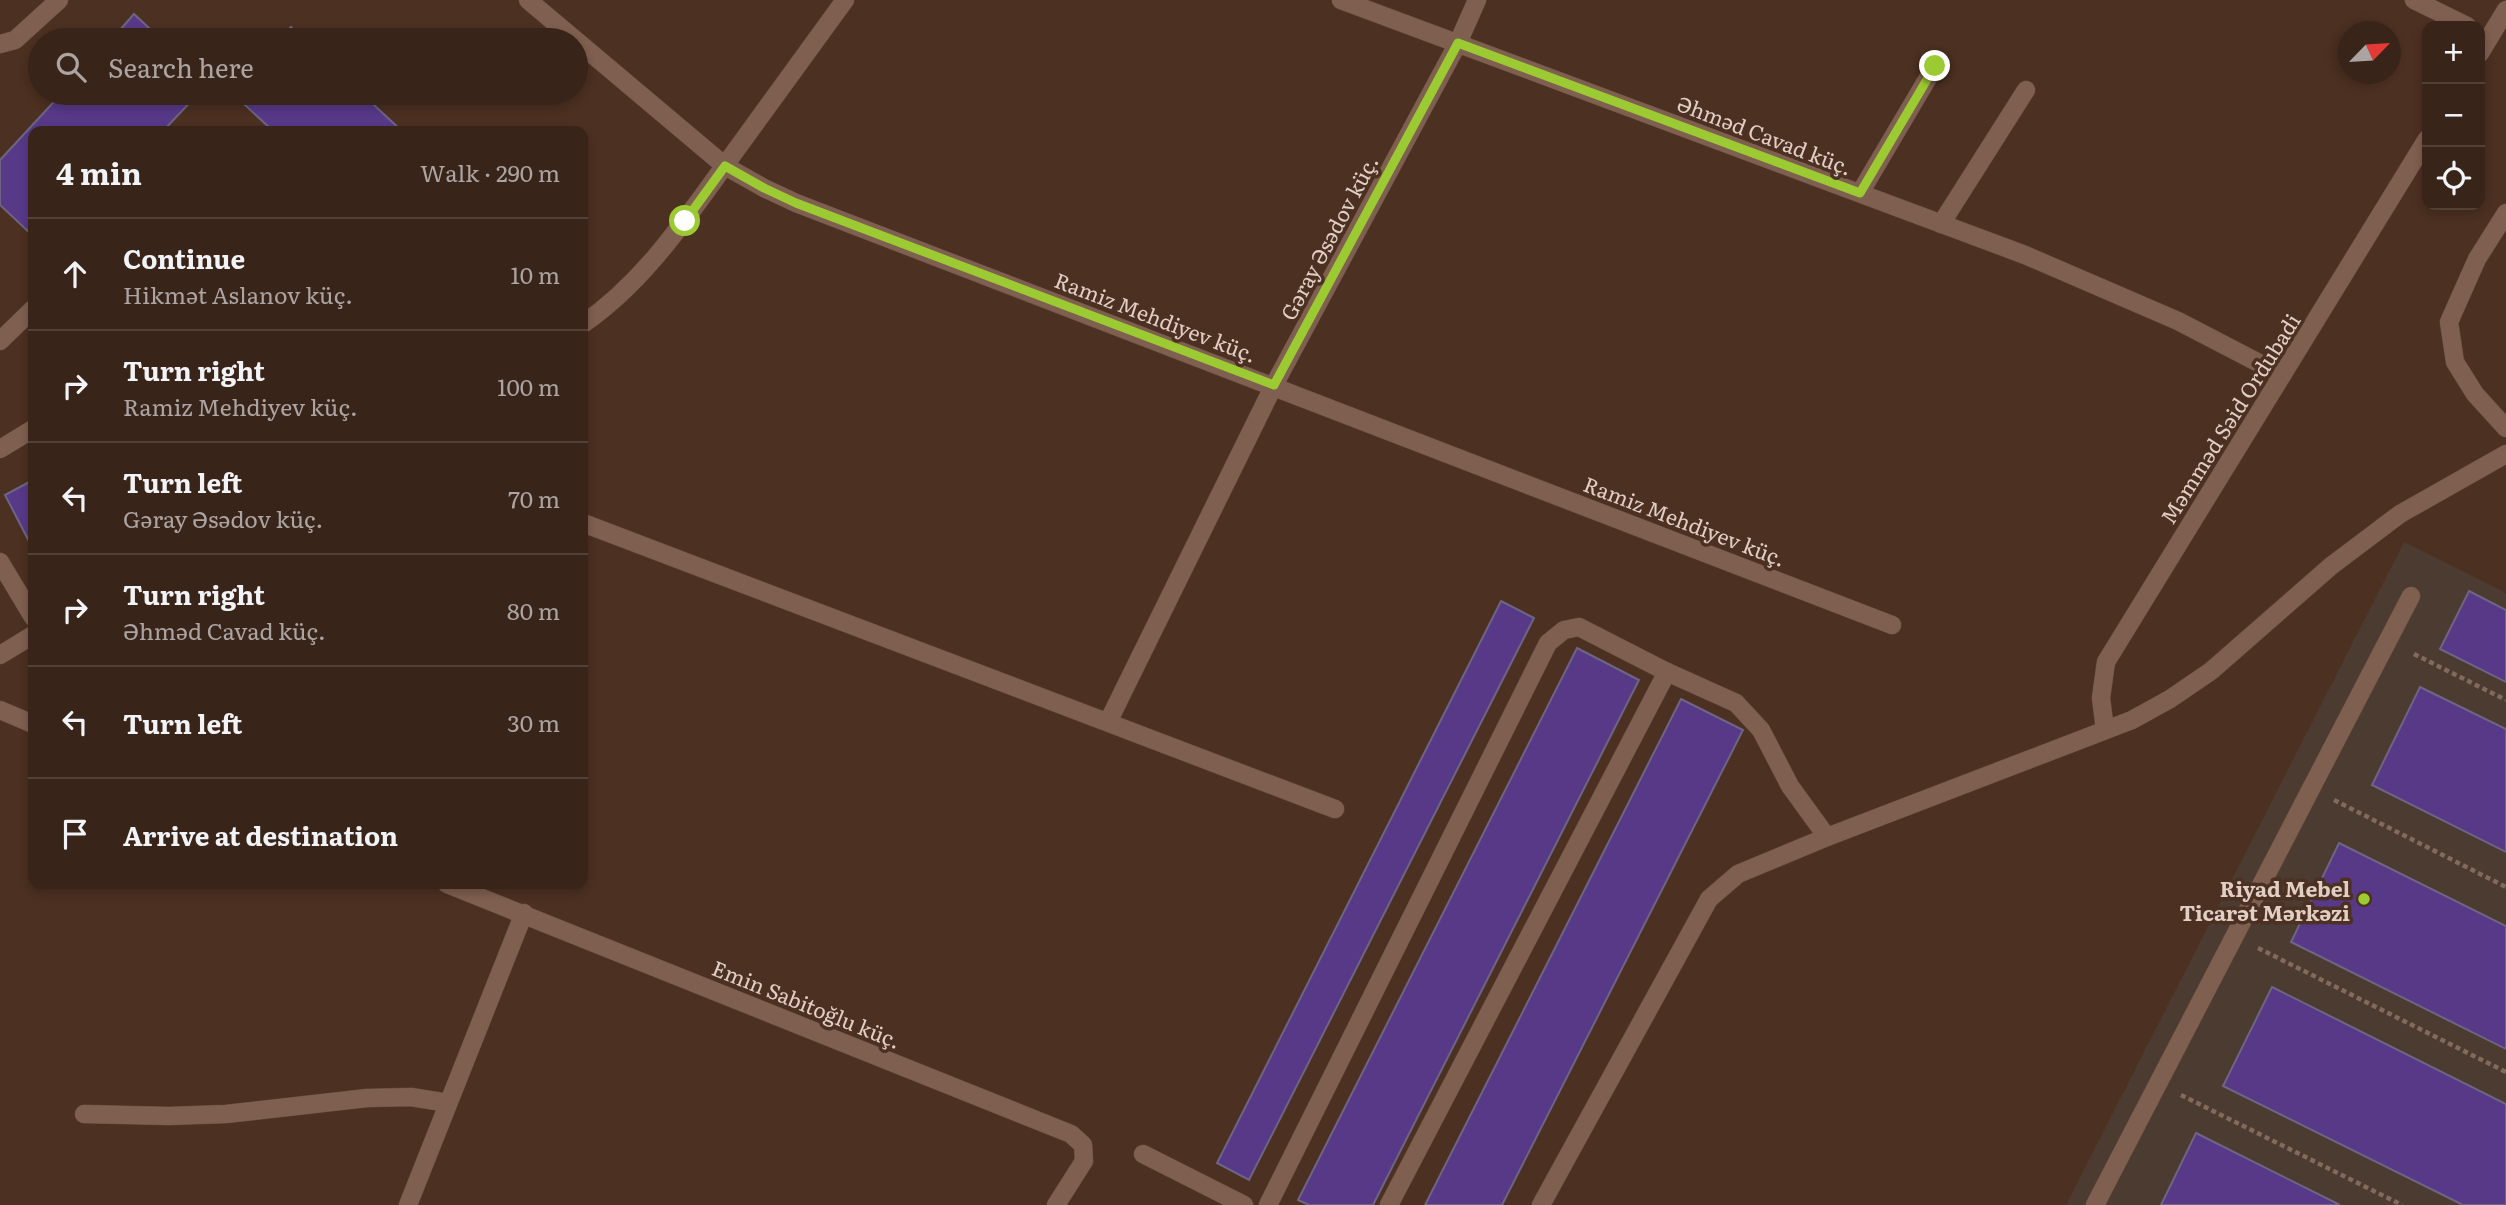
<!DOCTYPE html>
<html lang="en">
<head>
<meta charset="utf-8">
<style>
	body { margin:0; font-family:Literata,serif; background:#443026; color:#f1f3f6 }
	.controls { position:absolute; right:21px; top:21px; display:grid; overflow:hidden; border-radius:14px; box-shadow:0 4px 10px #0003 }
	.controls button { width:63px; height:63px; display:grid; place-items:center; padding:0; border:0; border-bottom:2px solid #534138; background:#392419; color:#f1f3f6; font:35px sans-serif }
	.compass { position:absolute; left:2338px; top:21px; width:63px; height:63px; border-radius:50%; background:#392419; box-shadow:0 4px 10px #0003; rotate:65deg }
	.stop { position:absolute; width:21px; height:21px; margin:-16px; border:5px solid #9cca32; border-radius:50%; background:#fff }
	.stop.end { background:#9cca32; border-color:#fff; box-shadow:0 2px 7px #0008 }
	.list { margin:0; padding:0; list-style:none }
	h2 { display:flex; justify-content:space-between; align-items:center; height:91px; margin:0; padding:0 28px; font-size:30px }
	h2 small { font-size:23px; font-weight:400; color:#aba4a2 }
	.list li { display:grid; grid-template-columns:46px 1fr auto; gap:21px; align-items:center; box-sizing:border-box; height:112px; padding:0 28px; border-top:2px solid #534138 }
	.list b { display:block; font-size:26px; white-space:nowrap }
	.list p { margin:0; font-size:23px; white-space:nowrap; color:#aba4a2 }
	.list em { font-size:23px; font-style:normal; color:#aba4a2 }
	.icon { flex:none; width:38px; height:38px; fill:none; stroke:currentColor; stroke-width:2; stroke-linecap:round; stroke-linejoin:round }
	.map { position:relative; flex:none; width:2506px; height:1205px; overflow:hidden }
	.search { position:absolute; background:#392419; box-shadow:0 4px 10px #0003; left:28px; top:28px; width:560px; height:77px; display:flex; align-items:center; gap:18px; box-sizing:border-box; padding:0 24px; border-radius:38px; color:#aba4a2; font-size:26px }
	.panel { position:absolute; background:#392419; box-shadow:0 4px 10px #0003; left:28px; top:126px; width:560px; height:763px; border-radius:14px }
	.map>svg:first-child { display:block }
	.commercial { fill:#4c3b30 }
	.building { fill:#573988; stroke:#6e6584; stroke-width:2 }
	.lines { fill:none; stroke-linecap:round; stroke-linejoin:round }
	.minor-casing { stroke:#664e41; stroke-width:19 }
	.path { stroke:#836a5d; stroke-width:4.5; stroke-dasharray:5 3.5; stroke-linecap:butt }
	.minor { stroke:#7f5f4f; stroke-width:18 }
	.route { stroke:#9cca32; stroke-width:9 }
	.poi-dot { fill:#9cca32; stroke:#4c3021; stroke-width:2.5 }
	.labels { text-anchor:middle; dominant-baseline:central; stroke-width:7; stroke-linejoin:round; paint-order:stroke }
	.street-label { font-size:21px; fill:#e1cec5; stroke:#4c3021 }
	.poi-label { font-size:21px; font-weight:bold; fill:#e1cec5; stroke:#4c3021; text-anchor:end }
</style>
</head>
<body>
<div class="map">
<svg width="2506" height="1205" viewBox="0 0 2506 1205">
	<rect width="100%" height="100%" fill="#4c3021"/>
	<!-- commercial -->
	<path class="commercial" d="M2404,542L2506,593V1205H2066Z"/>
	<!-- building -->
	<g class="building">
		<path d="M134,14L162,40H111Z"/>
		<path d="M291,27L304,40H279Z"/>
		<path d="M62,93H199L163,131H33V236L0,205V160Z"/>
		<path d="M232,93H361L402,131H273Z"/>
		<path d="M33,480V549L5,495Z"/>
		<path d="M2469,591L2506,610V682L2440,649Z"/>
		<path d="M1501,601L1534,618L1249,1180L1217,1163Z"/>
		<path d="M1577,648L1639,680L1373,1205H1309L1298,1200Z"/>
		<path d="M2420,687L2506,729V852L2372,785Z"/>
		<path d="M1681,699L1743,730L1502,1205H1425Z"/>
		<path d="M2339,843L2506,926V1049L2291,942Z"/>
		<path d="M2272,987L2506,1104V1205H2463L2223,1086Z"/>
		<path d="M2196,1133L2340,1205H2161Z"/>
	</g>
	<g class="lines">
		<!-- minor casing -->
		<g class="minor-casing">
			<g id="minor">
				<path d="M528,0L725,166L764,188L796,203L1892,625"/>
				<path d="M1341,0L2025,255L2178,321L2282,375"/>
				<path d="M2414,0L2467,26"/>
				<path d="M0,44L15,40L59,0"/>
				<path d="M2480,53L2506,10"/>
				<path d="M1860,193L1935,66"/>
				<path d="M2506,213L2477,259L2449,322L2455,362L2475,394L2506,428"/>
				<path d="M1941,224L2026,90"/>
				<path d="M583,324C644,282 685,220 728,161C767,107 806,54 845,0"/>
				<path d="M0,341L33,309"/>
				<path d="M0,449L33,429"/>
				<path d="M583,523L1335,809"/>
				<path d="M0,562L33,617"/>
				<path d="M0,655L33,635"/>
				<path d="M0,710L33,724"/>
				<path d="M1108,722L1274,385L1458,43L1477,0"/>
				<path d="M2105,730L2101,698L2106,662L2427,139"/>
				<path d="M447,884L1071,1134L1083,1145L1084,1161L1056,1205"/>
				<path d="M84,1114L169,1116L226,1114L367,1098L411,1097L448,1103"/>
				<path d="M1143,1154L1244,1205"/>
				<path d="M408,1205L524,913"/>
				<path d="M1268,1205L1548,643L1564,630L1579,627L1667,672L1736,703L1761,730L1790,786L1827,837"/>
				<path d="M1389,1205L1667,672"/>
				<path d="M1541,1205L1709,899L1738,874L1827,837L2132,720L2170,699L2211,671L2331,566L2400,514L2506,454"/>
				<path d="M2095,1205L2411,596"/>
			</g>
		</g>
		<!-- path -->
		<g class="path">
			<path d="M2414,654L2506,700"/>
			<path d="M2334,800L2506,887"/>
			<path d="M2258,948L2506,1072"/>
			<path d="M2181,1095L2402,1205"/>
		</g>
		<!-- minor -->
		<use href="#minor" class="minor"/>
	</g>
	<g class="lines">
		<!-- route -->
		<path class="route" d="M685,221L725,166L764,188L796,203L1274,385L1458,43L1860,193L1935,66"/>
	</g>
	<!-- markers -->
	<circle class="poi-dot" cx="2364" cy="899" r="7"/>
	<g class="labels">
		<!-- street labels -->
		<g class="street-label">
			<text transform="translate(1765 134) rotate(21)">Əhməd Cavad küç.</text>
			<text transform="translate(1328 237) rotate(-62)">Gəray Əsədov küç.</text>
			<text transform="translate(1156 316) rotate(21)">Ramiz Mehdiyev küç.</text>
			<text transform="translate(2229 418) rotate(-58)">Məmməd Səid Ordubadi</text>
			<text transform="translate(1685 520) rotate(21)">Ramiz Mehdiyev küç.</text>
			<text transform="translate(807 1003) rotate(22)">Emin Sabitoğlu küç.</text>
		</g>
		<!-- poi labels -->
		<g class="poi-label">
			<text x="2350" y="887">Riyad Mebel<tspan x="2350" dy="24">Ticarət Mərkəzi</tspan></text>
		</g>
	</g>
</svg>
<div class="controls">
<button>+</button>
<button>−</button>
<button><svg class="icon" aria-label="locate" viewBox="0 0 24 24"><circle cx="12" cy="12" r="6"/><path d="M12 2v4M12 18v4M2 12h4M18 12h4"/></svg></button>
</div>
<svg class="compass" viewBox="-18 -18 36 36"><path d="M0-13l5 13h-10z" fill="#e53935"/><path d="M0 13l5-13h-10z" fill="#aba4a2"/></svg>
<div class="stop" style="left:685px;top:221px"></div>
<div class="stop end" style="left:1935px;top:66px"></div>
<div class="search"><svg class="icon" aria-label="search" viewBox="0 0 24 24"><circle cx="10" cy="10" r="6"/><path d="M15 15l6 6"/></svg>Search here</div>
<section class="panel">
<h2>4 min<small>Walk · 290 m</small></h2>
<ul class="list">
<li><svg class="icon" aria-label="ahead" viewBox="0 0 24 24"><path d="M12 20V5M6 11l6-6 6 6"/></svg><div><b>Continue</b><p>Hikmət Aslanov küç.</p></div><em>10 m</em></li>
<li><svg class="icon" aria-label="right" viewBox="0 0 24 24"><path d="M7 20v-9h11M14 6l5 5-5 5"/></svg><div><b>Turn right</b><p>Ramiz Mehdiyev küç.</p></div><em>100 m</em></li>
<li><svg class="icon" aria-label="left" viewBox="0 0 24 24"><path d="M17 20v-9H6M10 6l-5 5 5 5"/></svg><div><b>Turn left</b><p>Gəray Əsədov küç.</p></div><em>70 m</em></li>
<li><svg class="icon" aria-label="right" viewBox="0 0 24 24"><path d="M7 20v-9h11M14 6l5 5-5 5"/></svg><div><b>Turn right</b><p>Əhməd Cavad küç.</p></div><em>80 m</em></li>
<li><svg class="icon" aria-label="left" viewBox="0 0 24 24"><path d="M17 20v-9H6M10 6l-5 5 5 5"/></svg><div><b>Turn left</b></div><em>30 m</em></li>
<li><svg class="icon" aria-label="arrive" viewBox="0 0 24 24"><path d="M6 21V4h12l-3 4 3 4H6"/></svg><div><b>Arrive at destination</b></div></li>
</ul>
</section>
</div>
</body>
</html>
